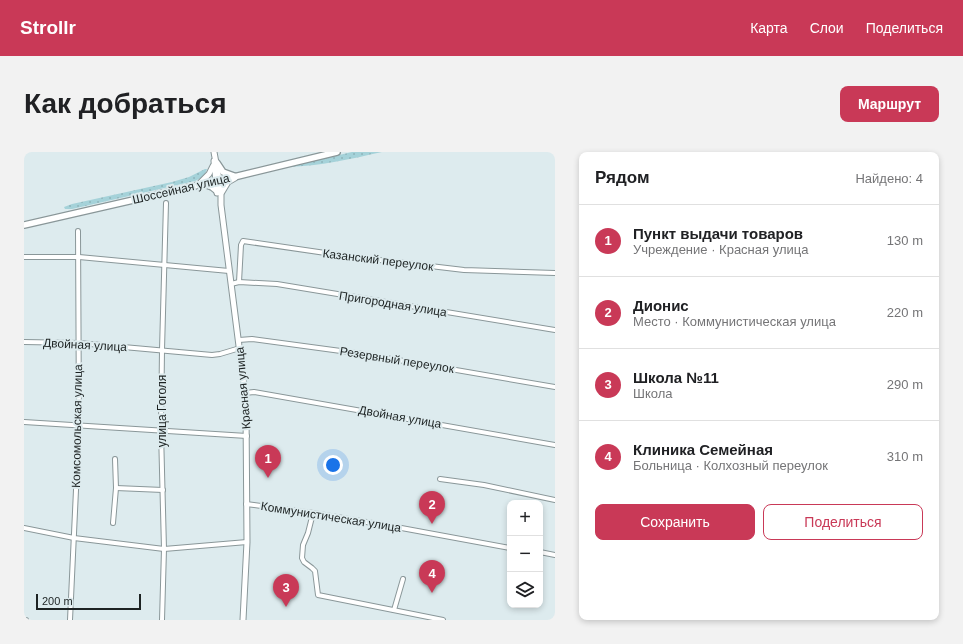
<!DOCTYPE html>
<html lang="ru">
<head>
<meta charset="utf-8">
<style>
	body { margin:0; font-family:Helvetica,sans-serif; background:#f2f2f2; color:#202124 }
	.controls { position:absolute; right:12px; bottom:12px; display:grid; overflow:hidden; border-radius:8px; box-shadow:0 2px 6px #0003 }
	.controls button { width:36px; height:36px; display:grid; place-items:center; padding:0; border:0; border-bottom:1px solid #e0e0e0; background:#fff; color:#202124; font:20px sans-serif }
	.scale { position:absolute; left:12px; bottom:10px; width:105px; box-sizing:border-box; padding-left:4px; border:2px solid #1d2323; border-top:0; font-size:11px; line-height:14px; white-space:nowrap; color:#1d2323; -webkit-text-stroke:3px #ddebee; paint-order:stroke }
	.you { position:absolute; left:309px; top:313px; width:14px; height:14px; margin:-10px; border:3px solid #fff; border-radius:50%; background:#1a73e8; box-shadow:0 0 0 6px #1a73e833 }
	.badge { display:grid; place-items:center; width:26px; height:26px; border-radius:50%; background:#c93957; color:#fff; font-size:13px; font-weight:700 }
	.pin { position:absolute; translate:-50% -33px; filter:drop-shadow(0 1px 2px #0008) }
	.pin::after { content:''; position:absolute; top:21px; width:14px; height:12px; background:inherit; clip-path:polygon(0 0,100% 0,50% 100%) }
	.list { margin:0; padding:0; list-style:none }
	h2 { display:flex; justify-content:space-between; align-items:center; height:52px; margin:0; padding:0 16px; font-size:17px }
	h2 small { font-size:13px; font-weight:400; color:#757577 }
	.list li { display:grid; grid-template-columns:26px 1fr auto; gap:12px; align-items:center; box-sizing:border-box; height:72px; padding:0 16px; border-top:1px solid #e0e0e0 }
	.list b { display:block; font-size:15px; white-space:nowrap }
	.list p { margin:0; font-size:13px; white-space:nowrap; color:#757577 }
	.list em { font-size:13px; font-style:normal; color:#757577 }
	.actions { display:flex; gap:8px; padding:12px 16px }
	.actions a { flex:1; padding:9px 0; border:1px solid #c93957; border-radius:8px; text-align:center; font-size:14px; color:#c93957 }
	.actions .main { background:#c93957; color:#fff }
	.icon { flex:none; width:22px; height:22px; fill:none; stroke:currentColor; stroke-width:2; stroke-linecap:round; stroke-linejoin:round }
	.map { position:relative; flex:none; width:531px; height:468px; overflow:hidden; border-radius:8px }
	header { display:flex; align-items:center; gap:24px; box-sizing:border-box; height:56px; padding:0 20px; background:#c93957; color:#fff }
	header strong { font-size:19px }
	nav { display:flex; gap:22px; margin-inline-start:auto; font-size:14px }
	.intro { display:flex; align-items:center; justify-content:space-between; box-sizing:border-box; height:96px; padding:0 24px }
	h1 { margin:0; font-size:28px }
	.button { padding:10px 18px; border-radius:8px; background:#c93957; color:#fff; font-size:14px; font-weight:700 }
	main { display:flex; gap:24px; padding:0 24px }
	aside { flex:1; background:#fff; border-radius:8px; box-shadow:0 2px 6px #0003 }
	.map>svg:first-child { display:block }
	.grass { fill:url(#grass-dots) }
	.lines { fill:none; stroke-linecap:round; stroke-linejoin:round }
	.minor-casing { stroke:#8a9799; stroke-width:6 }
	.major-casing { stroke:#8a9799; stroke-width:7 }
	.highway-casing { stroke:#8a9799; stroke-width:8 }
	.minor { stroke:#fff; stroke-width:4 }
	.major { stroke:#fff; stroke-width:5 }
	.highway { stroke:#fff; stroke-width:5.5 }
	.labels { text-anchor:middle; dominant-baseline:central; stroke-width:4; stroke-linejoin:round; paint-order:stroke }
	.street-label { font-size:12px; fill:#1d2323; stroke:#ddebee }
</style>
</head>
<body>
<header>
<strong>Strollr</strong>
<nav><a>Карта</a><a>Слои</a><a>Поделиться</a></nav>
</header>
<div class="intro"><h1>Как добраться</h1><a class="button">Маршрут</a></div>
<main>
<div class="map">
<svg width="531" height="468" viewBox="0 0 531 468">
	<defs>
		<pattern id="grass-dots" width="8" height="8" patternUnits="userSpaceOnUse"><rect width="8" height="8" fill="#a5d2d9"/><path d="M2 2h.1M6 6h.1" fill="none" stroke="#8eb4ba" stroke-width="1.8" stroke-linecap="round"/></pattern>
	</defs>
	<rect width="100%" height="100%" fill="#ddebee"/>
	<!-- grass -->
	<g class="grass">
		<path d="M328,0H358C327,7 296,14 264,15Z"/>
		<path d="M181,17H183L181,22L177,26L171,29L48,57H41L40,55L48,52L148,30L165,25Z"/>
	</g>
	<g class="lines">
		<!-- minor casing -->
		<g class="minor-casing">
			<g id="minor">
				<path d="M0,105H55L205,119"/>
				<path d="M215,130L217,93L219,89L322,104L440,118L531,121"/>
				<path d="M207,132L215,130L253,132L531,178"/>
				<path d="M215,188L228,187L339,202L531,235"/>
				<path d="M0,190L55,191L188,203L196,202L216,196"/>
				<path d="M221,241L230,240L531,293"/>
				<path d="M0,270L223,284"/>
				<path d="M416,327L460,333L531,348"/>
				<path d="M92,336L139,338"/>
				<path d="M222,352L289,361L372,375L486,396"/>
				<path d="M289,361L284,381L279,393L278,406L280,410L288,416L291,419L294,443L419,468"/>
				<path d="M89,371L92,336L91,307"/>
				<path d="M0,376L50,386L140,397L223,390"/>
				<path d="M516,400L531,403"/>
				<path d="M370,458L379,427"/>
				<path d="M0,468H2"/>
				<path d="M46,468L55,273L54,79"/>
				<path d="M138,468L140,397L137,279L138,198L142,51"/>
			</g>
		</g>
		<!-- major casing -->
		<g class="major-casing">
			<g id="major">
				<path d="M190,0L197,38V53L221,241L222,260L223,390L219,468"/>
				<path d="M190,9L193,41"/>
				<path d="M175,32L185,22L189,14"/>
				<path d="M198,40L204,30L211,26"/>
			</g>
		</g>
		<!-- highway casing -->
		<g class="highway-casing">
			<g id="highway">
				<path d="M193,11L199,20L210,24"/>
				<path d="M180,32L188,35L193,39"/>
				<path d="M0,73L214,24L313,0"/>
			</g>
		</g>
		<!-- minor -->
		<use href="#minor" class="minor"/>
		<!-- major -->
		<use href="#major" class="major"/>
		<!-- highway -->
		<use href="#highway" class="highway"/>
	</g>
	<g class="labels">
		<!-- street labels -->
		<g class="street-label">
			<text transform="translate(157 37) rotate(-13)">Шоссейная улица</text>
			<text transform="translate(354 108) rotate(7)">Казанский переулок</text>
			<text transform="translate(369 152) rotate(9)">Пригородная улица</text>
			<text transform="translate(61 193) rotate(3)">Двойная улица</text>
			<text transform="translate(373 208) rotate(9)">Резервный переулок</text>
			<text transform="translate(219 236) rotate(-95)">Красная улица</text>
			<text transform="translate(138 259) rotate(-90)">улица Гоголя</text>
			<text transform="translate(376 265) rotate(10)">Двойная улица</text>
			<text transform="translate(53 274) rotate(-89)">Комсомольская улица</text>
			<text transform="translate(307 365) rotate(9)">Коммунистическая улица</text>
		</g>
	</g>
</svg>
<div class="controls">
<button>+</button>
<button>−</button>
<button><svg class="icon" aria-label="layers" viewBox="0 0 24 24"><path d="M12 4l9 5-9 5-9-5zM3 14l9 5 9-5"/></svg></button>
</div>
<div class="scale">200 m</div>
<div class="you"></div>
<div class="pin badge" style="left:244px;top:326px">1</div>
<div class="pin badge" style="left:408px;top:372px">2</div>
<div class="pin badge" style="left:262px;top:455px">3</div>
<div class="pin badge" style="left:408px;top:441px">4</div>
</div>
<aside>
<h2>Рядом<small>Найдено: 4</small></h2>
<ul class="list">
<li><span class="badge">1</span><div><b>Пункт выдачи товаров</b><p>Учреждение · Красная улица</p></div><em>130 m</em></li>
<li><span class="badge">2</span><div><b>Дионис</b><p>Место · Коммунистическая улица</p></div><em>220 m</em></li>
<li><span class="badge">3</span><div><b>Школа №11</b><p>Школа</p></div><em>290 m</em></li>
<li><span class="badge">4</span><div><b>Клиника Семейная</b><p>Больница · Колхозный переулок</p></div><em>310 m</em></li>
</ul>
<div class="actions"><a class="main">Сохранить</a><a>Поделиться</a></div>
</aside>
</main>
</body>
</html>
